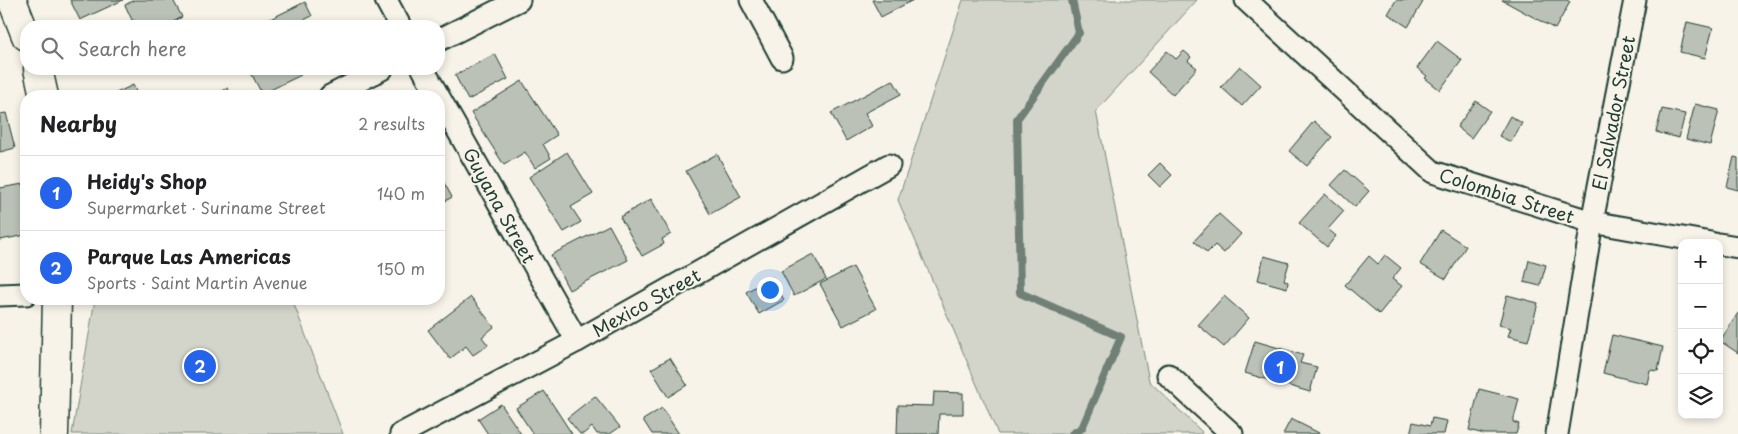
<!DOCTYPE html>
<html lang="en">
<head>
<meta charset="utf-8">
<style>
	body { margin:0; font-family:"Playpen Sans",sans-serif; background:#f6f6f6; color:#202124 }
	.controls { position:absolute; right:15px; bottom:15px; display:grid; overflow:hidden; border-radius:10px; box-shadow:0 2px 8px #0003 }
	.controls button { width:45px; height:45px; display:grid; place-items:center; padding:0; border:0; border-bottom:1px solid #e0e0e0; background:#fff; color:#202124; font:25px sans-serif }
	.you { position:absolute; left:769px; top:289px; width:18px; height:18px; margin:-12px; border:4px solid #fff; border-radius:50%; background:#1a73e8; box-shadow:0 0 0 8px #1a73e833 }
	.badge { display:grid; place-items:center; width:32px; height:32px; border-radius:50%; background:#2563eb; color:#fff; font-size:16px; font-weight:700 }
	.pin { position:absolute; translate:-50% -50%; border:2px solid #fff; box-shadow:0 1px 5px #0006 }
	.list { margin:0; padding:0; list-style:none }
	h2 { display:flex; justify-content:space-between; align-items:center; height:65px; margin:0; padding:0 20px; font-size:21px }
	h2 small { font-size:16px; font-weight:400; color:#757577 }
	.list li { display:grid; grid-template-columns:32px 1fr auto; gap:15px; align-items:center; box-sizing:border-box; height:75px; padding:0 20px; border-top:1px solid #e0e0e0 }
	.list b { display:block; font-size:19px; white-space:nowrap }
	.list p { margin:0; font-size:16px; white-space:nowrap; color:#757577 }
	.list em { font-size:16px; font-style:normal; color:#757577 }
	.icon { flex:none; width:28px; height:28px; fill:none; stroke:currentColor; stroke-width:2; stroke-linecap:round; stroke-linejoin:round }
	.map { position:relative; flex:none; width:1738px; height:434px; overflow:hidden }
	.search { position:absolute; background:#fff; box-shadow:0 2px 8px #0003; left:20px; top:20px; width:425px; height:55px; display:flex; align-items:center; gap:12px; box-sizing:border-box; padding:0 18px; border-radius:20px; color:#757577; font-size:19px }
	.panel { position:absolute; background:#fff; box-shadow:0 2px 8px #0003; left:20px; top:90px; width:425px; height:215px; border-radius:20px }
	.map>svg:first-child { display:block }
	.green { fill:#d3d5ca; stroke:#79897f }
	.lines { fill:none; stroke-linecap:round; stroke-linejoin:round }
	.stream { stroke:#6f8077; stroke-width:8 }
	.building { fill:#bbc1b6; stroke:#1f3d34 }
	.street-casing { stroke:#1f3d34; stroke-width:25 }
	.secondary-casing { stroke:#1f3d34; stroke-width:31 }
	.street { stroke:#f7f3e8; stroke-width:21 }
	.secondary { stroke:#f7f3e8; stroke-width:28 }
	.labels { text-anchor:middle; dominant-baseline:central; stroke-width:4; stroke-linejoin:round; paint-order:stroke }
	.street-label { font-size:18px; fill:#1f3d34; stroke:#f7f3e8 }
</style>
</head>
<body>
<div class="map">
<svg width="1738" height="434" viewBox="0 0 1738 434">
	<rect width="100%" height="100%" fill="#f7f3e8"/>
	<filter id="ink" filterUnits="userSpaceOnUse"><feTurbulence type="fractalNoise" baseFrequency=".02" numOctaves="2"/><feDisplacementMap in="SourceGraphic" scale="10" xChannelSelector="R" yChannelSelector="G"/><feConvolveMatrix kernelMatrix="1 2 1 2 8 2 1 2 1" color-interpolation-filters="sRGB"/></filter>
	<g filter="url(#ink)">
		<!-- green -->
		<g class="green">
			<path d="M963,0H1197L1096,111L1149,381L1202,432L1201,434H998L898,200Z"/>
			<path d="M95,299H292L343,434H72Z"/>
		</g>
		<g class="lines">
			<!-- stream -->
			<path class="stream" d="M1072,0L1079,33L1017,119L1020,293L1121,337L1082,428L1072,434"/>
		</g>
		<!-- building -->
		<g class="building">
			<path d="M70,0H123L80,20Z"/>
			<path d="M134,0H173L182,17L166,26H148L132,20L125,5Z"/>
			<path d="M872,0H913L881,17Z"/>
			<path d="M1396,0H1419L1423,2L1408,27L1388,14Z"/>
			<path d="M1502,0H1567L1570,2L1555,29Z"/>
			<path d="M305,2L312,16L291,26H266L264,22Z"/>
			<path d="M1687,22L1713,28L1705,58L1680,52Z"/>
			<path d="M1437,41L1462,60L1440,90L1425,78L1427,76L1417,68Z"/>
			<path d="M1167,51L1176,59L1184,51L1191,57L1188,61L1197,68L1173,95L1148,72Z"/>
			<path d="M495,54L508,79L468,100L455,75Z"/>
			<path d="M1240,66L1261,85L1242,106L1221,87Z"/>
			<path d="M249,69H298L301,75L262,94Z"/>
			<path d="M893,80L901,94L865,113L872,126L846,141L831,113Z"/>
			<path d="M522,81L557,135L543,144L551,158L535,168L525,152L504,165L471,113Z"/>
			<path d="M133,85L138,96H110Z"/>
			<path d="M228,88L232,96H212Z"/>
			<path d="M1476,101L1490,111L1471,138L1457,127Z"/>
			<path d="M1695,104L1719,110L1710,145L1686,139Z"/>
			<path d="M1662,109L1685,114L1679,138L1656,132Z"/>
			<path d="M6,113L15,148L0,152V114Z"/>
			<path d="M1510,116L1522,123L1511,142L1499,136Z"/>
			<path d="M1314,121L1332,137L1307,166L1289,151Z"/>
			<path d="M567,152L593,194L571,207L581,222L564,232L529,177Z"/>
			<path d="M717,154L741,197L710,214L686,171Z"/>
			<path d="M1734,157L1738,158V190L1727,187Z"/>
			<path d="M1160,163L1172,175L1160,187L1148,175Z"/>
			<path d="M1345,170L1369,191L1355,207L1331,185Z"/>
			<path d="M439,174L452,197L439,205Z"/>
			<path d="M23,184L26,202V235L0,240V188Z"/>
			<path d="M1325,194L1344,211L1328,229L1336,236L1327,247L1299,223Z"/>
			<path d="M651,199L671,234L662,239L664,244L642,256L620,217Z"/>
			<path d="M1219,214L1241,234L1224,253L1215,245L1207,253L1194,241Z"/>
			<path d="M609,225L628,260L569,290L551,255Z"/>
			<path d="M1441,230L1466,246L1446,279L1420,264Z"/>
			<path d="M813,254L826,279L794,296L781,271Z"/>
			<path d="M1385,255L1401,268L1392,279L1402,286L1379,314L1345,285L1369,256L1378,264Z"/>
			<path d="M1264,256L1289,263L1284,280L1288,282L1287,288L1258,280Z"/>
			<path d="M1529,260L1546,265L1540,286L1524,282Z"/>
			<path d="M853,267L876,309L843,326L820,284Z"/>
			<path d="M772,277L784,300L759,314L746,292Z"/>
			<path d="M1507,295L1538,303L1528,341L1508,336L1511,328L1499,325Z"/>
			<path d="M1224,296L1249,318L1224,347L1198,325Z"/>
			<path d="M471,297L494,327L482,337L488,345L473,355L466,346L450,359L428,330Z"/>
			<path d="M1738,313V353L1720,341Z"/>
			<path d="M1612,335L1663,347L1658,371L1650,370L1647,384L1603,373Z"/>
			<path d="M1255,341L1303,355L1300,363L1317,367L1310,392L1245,373Z"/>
			<path d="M670,358L687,385L668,397L651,369Z"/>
			<path d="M1479,389L1519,399L1513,422L1519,424L1516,434H1484L1469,430Z"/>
			<path d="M544,391L572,434H533L516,408Z"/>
			<path d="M934,392L963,393V414H939L938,434H897L898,405L933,406Z"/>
			<path d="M595,396L620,427L610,434H597L592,427L583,434H580L567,418Z"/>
			<path d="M501,404L521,434H488L478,419Z"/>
			<path d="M662,408L679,434H652L643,420Z"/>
			<path d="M1432,418L1447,421L1444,434H1410L1413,422L1430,426Z"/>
			<path d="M1291,419L1321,434H1283Z"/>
		</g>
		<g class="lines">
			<!-- street casing -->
			<g class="street-casing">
				<g id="street">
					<path d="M386,0L400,26"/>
					<path d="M751,0L782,58"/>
					<path d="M1246,0L1433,172L1592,222L1711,243"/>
					<path d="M439,40L519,0"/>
					<path d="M423,69L577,341"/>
					<path d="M330,96L382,69"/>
					<path d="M1719,244L1738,247"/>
					<path d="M0,295L26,294"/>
					<path d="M1168,375L1232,434"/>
					<path d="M401,434L577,341L889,165"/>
					<path d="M1557,434L1592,222L1635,0"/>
				</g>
			</g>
			<!-- secondary casing -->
			<g class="secondary-casing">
				<g id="secondary">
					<path d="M12,0L26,36"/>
					<path d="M38,69L44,96"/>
					<path d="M54,434L57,299"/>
				</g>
			</g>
			<!-- street -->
			<use href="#street" class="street"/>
			<!-- secondary -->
			<use href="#secondary" class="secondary"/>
		</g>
	</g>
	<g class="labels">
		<!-- street labels -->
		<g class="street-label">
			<text transform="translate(1613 113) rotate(-79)">El Salvador Street</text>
			<text transform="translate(1507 195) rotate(18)">Colombia Street</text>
			<text transform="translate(500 205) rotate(61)">Guyana Street</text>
			<text transform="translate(646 302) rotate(-29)">Mexico Street</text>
		</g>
	</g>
</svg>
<div class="controls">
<button>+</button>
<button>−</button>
<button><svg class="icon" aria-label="locate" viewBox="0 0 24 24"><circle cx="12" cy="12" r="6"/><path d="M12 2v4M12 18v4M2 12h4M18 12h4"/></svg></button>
<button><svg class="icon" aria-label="layers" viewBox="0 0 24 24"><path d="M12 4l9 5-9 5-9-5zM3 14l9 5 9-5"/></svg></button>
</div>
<div class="you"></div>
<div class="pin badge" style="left:1280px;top:367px">1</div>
<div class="pin badge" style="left:200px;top:366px">2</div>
<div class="search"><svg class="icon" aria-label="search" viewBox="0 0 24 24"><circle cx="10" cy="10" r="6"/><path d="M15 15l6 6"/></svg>Search here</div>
<section class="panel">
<h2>Nearby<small>2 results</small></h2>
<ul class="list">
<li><span class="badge">1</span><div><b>Heidy's Shop</b><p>Supermarket · Suriname Street</p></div><em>140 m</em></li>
<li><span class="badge">2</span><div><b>Parque Las Americas</b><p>Sports · Saint Martin Avenue</p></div><em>150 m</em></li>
</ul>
</section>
</div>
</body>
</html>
